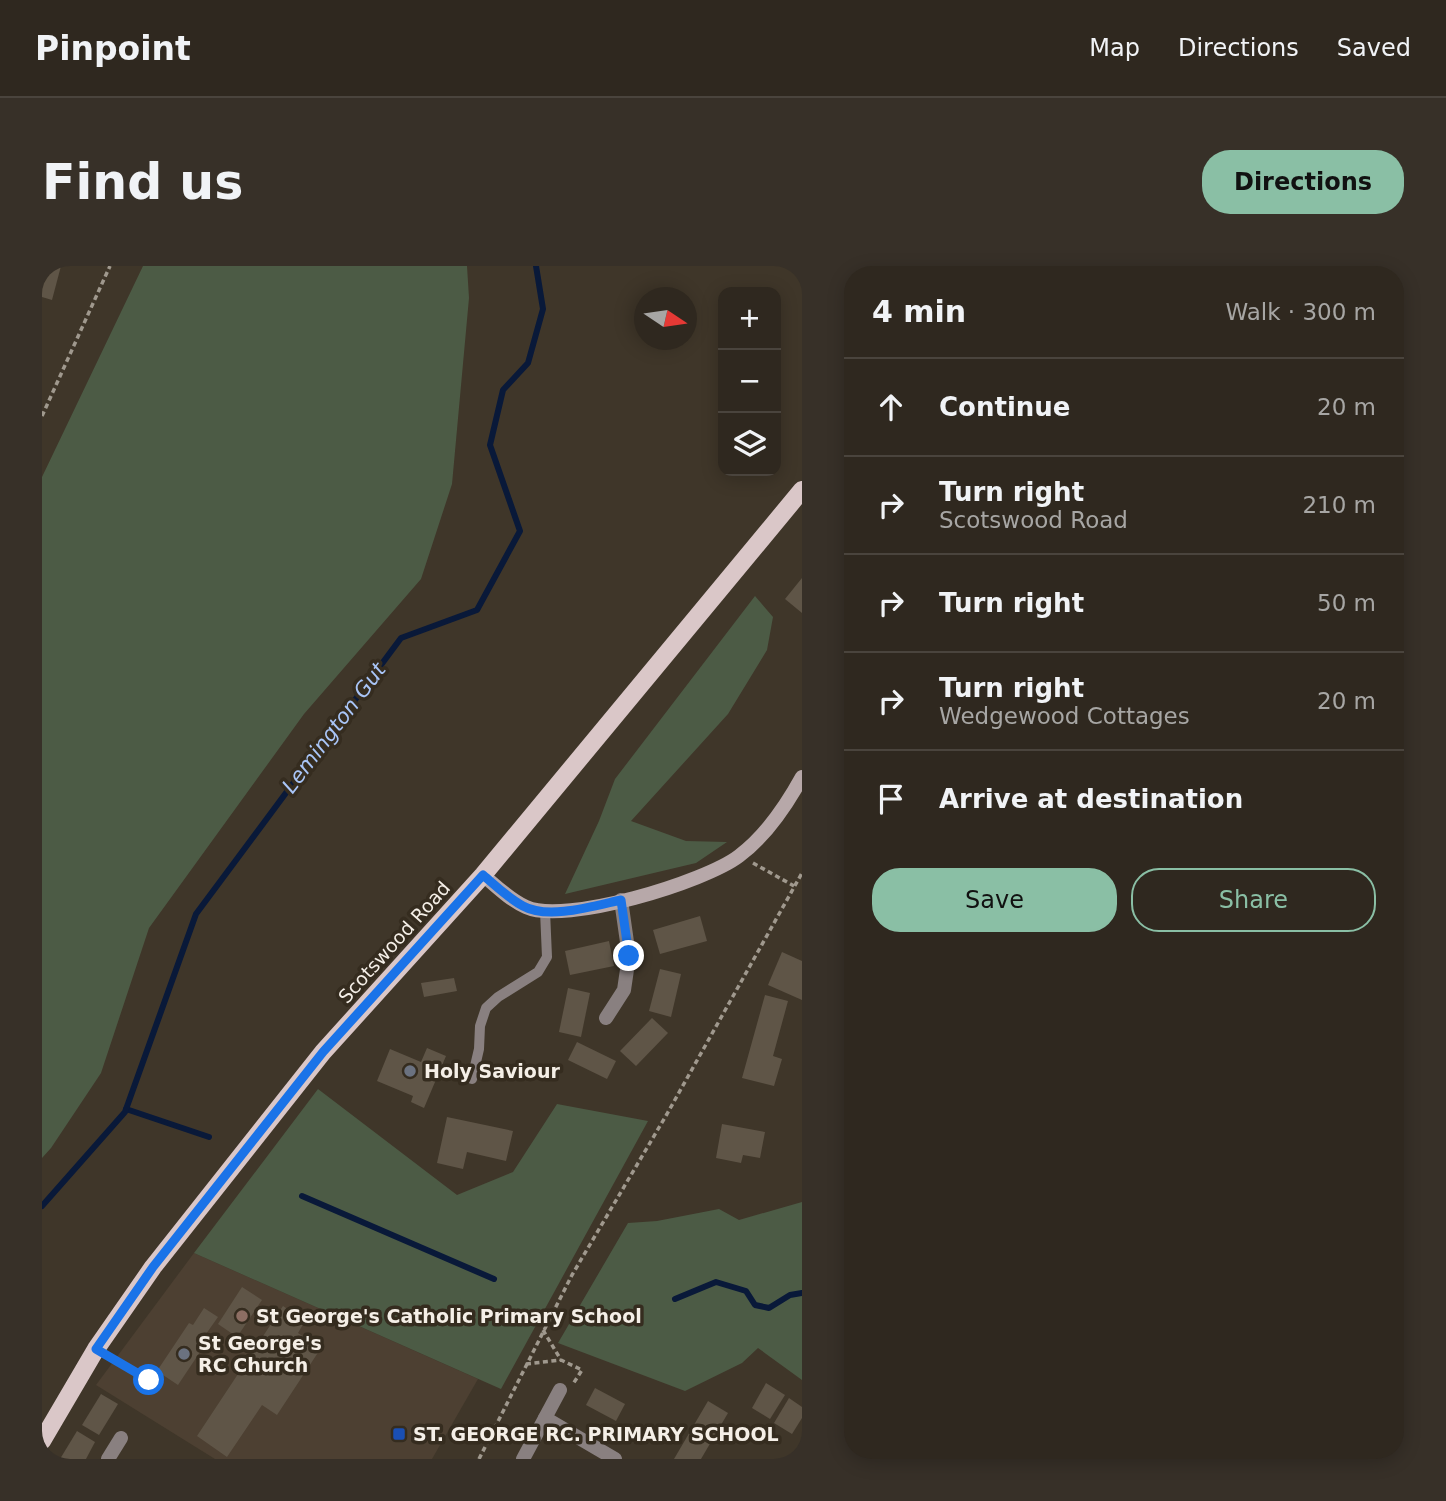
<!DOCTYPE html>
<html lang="en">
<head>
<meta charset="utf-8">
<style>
	body { margin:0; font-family:"DejaVu Sans",sans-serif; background:#373028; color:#f1f3f6 }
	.controls { position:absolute; right:21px; top:21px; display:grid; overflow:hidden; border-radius:14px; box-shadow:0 4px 18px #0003 }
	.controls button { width:63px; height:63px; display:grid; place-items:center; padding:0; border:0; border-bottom:2px solid #4a443d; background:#2f281f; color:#f1f3f6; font:35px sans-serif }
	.compass { position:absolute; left:592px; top:21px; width:63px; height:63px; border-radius:50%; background:#2f281f; box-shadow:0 4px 18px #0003; rotate:103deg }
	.stop { position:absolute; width:21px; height:21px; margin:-16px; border:5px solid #1a73e8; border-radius:50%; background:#fff }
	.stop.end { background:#1a73e8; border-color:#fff; box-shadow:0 2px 7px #0008 }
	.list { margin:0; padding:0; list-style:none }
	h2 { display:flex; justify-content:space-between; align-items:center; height:91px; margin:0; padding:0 28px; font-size:30px }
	h2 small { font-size:23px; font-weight:400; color:#a7a6a4 }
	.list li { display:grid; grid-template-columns:46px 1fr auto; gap:21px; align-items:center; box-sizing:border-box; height:98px; padding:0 28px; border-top:2px solid #4a443d }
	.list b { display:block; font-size:26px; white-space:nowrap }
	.list p { margin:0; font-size:23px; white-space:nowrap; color:#a7a6a4 }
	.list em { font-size:23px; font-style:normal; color:#a7a6a4 }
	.actions { display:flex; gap:14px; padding:21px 28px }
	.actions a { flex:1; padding:16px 0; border:2px solid #8abfa5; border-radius:28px; text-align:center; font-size:24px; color:#8abfa5 }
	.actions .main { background:#8abfa5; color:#111 }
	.icon { flex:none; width:38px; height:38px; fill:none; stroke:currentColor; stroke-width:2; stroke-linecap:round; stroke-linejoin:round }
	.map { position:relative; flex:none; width:760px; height:1193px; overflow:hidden; border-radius:28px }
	header { display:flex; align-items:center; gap:42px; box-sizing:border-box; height:98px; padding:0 35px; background:#2f281f; border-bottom:2px solid #4a443d }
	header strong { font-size:33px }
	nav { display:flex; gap:38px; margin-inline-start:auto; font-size:24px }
	.intro { display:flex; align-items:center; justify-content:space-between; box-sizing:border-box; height:168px; padding:0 42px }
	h1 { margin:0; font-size:49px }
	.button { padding:18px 32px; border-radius:28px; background:#8abfa5; color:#111; font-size:24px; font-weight:700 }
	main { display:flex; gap:42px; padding:0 42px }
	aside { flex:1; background:#2f281f; border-radius:28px; box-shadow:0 4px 18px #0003 }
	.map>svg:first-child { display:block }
	.education { fill:#4d4032 }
	.green { fill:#4c5b45 }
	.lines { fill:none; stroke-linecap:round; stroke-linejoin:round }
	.stream { stroke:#091939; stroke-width:6 }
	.building { fill:#5f5547 }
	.path { stroke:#a0998e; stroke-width:3.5; stroke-dasharray:5 3.5; stroke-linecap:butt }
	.lane { stroke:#898080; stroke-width:10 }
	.street { stroke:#898080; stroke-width:14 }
	.secondary { stroke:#b7a8a9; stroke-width:14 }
	.primary { stroke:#dac7c8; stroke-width:18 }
	.route { stroke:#1a73e8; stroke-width:9 }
	.worship-dot { fill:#6b7280; stroke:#352c1f; stroke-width:2.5 }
	.education-dot { fill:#8d6e63; stroke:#352c1f; stroke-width:2.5 }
	.transit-dot { fill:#1a4fb4; stroke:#352c1f; stroke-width:2.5 }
	.labels { text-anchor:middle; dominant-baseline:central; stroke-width:7; stroke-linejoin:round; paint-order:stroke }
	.street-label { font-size:19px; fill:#f5efe7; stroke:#352c1f }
	.poi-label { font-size:19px; font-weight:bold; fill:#f5efe7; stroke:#352c1f; text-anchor:start }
	.water-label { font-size:21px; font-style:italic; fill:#a9c5f7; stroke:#352c1f }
</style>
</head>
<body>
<header>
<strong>Pinpoint</strong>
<nav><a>Map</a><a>Directions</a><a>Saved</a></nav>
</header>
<div class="intro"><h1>Find us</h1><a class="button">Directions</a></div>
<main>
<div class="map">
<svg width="760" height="1193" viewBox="0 0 760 1193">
	<rect width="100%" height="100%" fill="#3f3629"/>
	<!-- education -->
	<path class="education" d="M152,987L436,1113L390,1193H173L54,1119Z"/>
	<!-- green -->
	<g class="green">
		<path d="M101,0H425L427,32L410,218L379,313L262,448L107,662L59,807L9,882L0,892V211Z"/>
		<path d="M713,330L731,351L725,384L686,448L589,555L644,575L685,576L654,597L523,628L557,555L573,513Z"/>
		<path d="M276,823L415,929L471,906L515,838L606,855L459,1123L152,987Z"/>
		<path d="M760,936V1114L716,1082L700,1097L643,1125L516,1077L586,957L615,955L677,943L697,954Z"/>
	</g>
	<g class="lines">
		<!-- stream -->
		<g class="stream">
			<path d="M84,843L167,871"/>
			<path d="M260,930L452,1013"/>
			<path d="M0,940L83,846L154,648L359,372L435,344L478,265L448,179L461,124L486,97L501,43L494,0"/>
			<path d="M633,1033L674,1016L704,1025L713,1039L727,1042L748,1029L760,1027"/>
		</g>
	</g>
	<!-- building -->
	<g class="building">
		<path d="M0,0H19L10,34L0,31Z"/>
		<path d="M760,312V347L743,333Z"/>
		<path d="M658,650L665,675L618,688L611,664Z"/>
		<path d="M567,675L572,700L528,709L523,685Z"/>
		<path d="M740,686L760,695V734L726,719Z"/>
		<path d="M618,703L639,708L629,751L607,745Z"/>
		<path d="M412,712L415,725L382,731L379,717Z"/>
		<path d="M526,722L548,727L539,771L517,766Z"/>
		<path d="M723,729L746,735L731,790L740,793L732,820L700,812Z"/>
		<path d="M610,752L626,767L594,800L578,785Z"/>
		<path d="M535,776L574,795L565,813L526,794Z"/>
		<path d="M385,782L404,790L382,842L369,836L371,830L335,815L348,783L379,796Z"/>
		<path d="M405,851L471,865L464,895L425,886L421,903L395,897Z"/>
		<path d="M680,858L723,866L718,892L701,889L699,897L674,892Z"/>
		<path d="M200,1021L220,1034L195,1071L176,1058Z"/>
		<path d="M241,1040L263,1055L256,1067L279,1082L235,1149L220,1139L185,1191L155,1170Z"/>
		<path d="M162,1042L176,1051L164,1068L168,1071L136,1119L115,1105L147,1057L151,1059Z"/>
		<path d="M724,1117L743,1129L728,1153L710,1142Z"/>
		<path d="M553,1122L583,1138L574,1155L544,1139Z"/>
		<path d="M59,1128L76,1138L57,1169L40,1159Z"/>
		<path d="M747,1132L760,1141V1152L750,1168L732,1157Z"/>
		<path d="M666,1135L686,1147L659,1193H632Z"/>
		<path d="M35,1165L53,1176L44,1193H18Z"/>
	</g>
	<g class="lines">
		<!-- path -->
		<g class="path">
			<path d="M0,150L68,0"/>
			<path d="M711,597L752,620"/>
			<path d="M501,1064L519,1094L540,1104L531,1118"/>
			<path d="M70,1092L107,1114"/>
			<path d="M484,1098L519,1094"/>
			<path d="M437,1193L530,1009L625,848L760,607"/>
		</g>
		<!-- lane -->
		<path class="lane" d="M430,813L437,783L438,760L444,742L456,731L496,706L505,691L503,645"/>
		<!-- street -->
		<g class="street">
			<path d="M564,752L582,724L587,690L579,634"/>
			<path d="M503,1152L573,1193"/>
			<path d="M66,1193L79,1172"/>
			<path d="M481,1193L518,1124"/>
		</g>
		<!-- secondary -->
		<path class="secondary" d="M441,609C454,620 468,634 484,641C523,659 663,616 697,590C724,570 744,540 760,511"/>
		<!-- primary -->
		<path class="primary" d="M0,1175L54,1083L111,1001L281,786L441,609L760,224"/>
	</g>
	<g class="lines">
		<!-- route -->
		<path class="route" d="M107,1114L54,1083L111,1001L281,786L441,609C454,620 466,632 481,640C506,654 552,640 579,634L587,690"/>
	</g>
	<!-- markers -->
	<g class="worship-dot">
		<circle cx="368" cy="805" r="7"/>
		<circle cx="142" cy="1088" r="7"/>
	</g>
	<circle class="education-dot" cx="200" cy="1050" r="7"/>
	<rect class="transit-dot" x="350" y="1161" width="14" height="14" rx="3.5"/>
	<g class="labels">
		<!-- street labels -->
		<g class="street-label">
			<text transform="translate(352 676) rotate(-48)">Scotswood Road</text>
		</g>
		<!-- poi labels -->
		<g class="poi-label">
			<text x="382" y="805">Holy Saviour</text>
			<text x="214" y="1050">St George's Catholic Primary School</text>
			<text x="156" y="1077">St George's<tspan x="156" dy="22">RC Church</tspan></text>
			<text x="371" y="1168">ST. GEORGE RC. PRIMARY SCHOOL</text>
		</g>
		<!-- water labels -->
		<g class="water-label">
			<text transform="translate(292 462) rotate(-53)">Lemington Gut</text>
		</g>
	</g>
</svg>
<div class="controls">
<button>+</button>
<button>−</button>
<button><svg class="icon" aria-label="layers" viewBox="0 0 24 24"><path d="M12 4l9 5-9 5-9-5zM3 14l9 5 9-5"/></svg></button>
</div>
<svg class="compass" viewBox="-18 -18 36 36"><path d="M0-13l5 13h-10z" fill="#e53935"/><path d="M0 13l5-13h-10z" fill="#a7a6a4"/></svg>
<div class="stop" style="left:107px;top:1114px"></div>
<div class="stop end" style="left:587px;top:690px"></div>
</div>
<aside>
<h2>4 min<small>Walk · 300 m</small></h2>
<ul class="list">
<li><svg class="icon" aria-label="ahead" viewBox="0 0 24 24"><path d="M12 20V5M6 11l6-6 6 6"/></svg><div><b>Continue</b></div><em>20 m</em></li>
<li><svg class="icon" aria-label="right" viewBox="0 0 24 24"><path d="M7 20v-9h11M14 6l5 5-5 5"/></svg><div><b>Turn right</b><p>Scotswood Road</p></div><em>210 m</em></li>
<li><svg class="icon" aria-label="right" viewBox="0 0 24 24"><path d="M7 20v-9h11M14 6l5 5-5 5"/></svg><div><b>Turn right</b></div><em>50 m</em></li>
<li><svg class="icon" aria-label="right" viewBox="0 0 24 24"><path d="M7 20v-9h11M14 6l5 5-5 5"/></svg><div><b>Turn right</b><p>Wedgewood Cottages</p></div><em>20 m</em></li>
<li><svg class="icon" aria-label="arrive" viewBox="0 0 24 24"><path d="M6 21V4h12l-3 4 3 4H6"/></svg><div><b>Arrive at destination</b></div></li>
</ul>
<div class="actions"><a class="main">Save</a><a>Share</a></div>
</aside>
</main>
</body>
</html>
